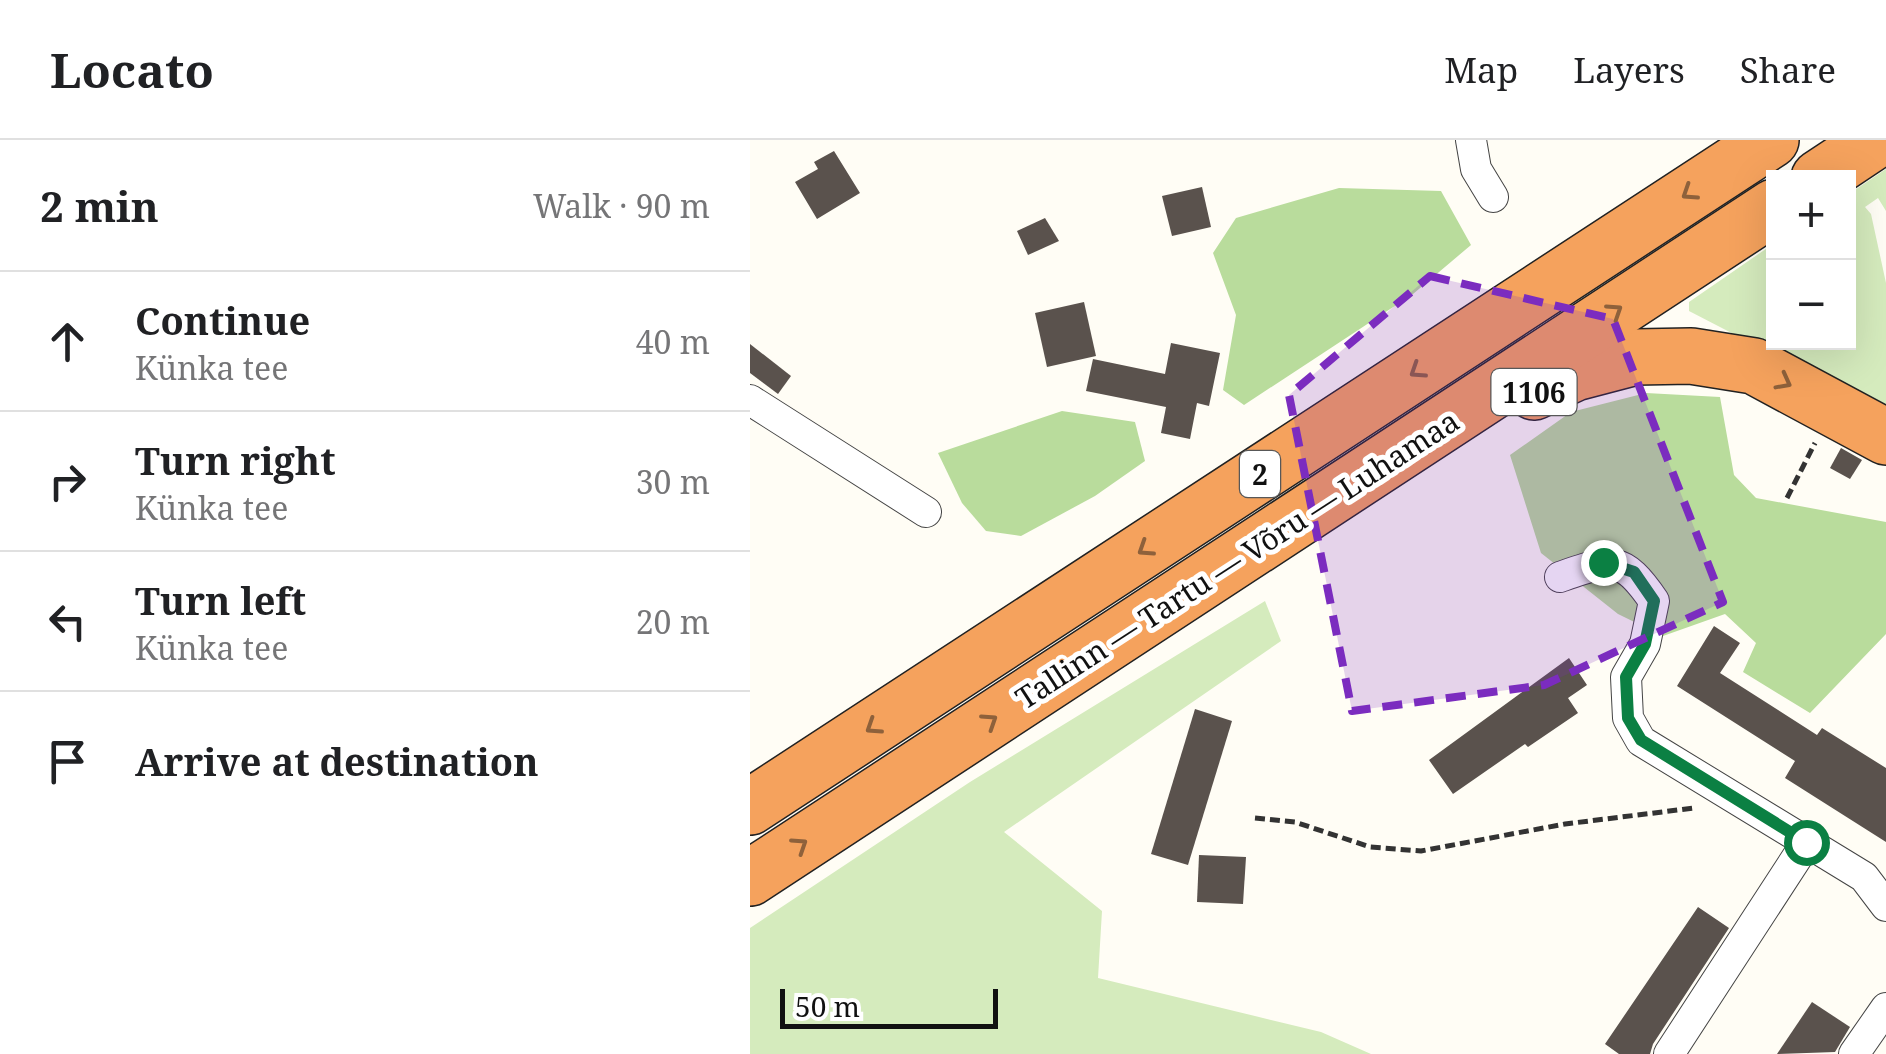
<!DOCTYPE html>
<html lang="en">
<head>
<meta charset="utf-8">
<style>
	body { margin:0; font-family:"Noto Serif",serif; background:#f2f2f2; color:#202124 }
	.controls { position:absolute; right:30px; top:30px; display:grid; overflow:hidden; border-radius:0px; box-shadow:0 10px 40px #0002 }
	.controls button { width:90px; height:90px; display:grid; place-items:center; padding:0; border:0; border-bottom:2px solid #e0e0e0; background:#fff; color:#202124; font:50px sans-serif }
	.scale { position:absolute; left:30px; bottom:25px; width:218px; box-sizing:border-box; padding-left:10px; border:5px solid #111; border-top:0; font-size:28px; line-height:35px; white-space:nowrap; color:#111; -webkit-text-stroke:8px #fff; paint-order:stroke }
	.stop { position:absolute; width:30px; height:30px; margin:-22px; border:8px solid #0b8043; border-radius:50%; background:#fff }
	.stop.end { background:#0b8043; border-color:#fff; box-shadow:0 2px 10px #0008 }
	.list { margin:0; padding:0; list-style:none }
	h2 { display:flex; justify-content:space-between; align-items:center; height:130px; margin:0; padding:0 40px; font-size:42px }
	h2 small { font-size:32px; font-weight:400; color:#757577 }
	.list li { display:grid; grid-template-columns:65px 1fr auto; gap:30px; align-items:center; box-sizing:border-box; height:140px; padding:0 40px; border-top:2px solid #e0e0e0 }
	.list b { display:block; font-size:38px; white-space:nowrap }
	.list p { margin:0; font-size:32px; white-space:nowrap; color:#757577 }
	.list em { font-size:32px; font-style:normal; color:#757577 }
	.icon { flex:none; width:55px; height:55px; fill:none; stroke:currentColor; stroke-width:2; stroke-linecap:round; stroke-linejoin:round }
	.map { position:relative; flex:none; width:1136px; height:914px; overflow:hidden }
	header { display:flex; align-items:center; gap:60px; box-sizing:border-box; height:140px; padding:0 50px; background:#fff; border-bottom:2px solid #e0e0e0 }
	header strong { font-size:48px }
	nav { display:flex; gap:55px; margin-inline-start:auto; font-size:35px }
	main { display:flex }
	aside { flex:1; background:#fff }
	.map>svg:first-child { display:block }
	.green { fill:#d5ebbd }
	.forest { fill:#b9dc9c }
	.building { fill:#5a524d }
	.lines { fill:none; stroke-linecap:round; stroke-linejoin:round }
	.street-casing { stroke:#444; stroke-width:32 }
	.highway-casing { stroke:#222; stroke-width:58 }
	.path { stroke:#333; stroke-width:5; stroke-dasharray:10 5; stroke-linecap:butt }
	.street { stroke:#fff; stroke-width:30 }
	.highway { stroke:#f5a25d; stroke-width:55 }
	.oneway { stroke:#8e613b }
	.route { stroke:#0b8043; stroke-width:12 }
	.marked { fill:#7b2cbf; fill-opacity:0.2; stroke:#7b2cbf; stroke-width:8; stroke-dasharray:20 12; stroke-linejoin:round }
	.labels { text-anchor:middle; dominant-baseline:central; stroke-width:10; stroke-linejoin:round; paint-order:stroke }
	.shield { fill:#fff; stroke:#585858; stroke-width:2.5 }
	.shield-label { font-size:28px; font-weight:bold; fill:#111 }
	.street-label { font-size:30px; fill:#111; stroke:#fff }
</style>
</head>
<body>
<header>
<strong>Locato</strong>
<nav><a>Map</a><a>Layers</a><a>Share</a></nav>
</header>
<main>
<aside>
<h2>2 min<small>Walk · 90 m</small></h2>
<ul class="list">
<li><svg class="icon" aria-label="ahead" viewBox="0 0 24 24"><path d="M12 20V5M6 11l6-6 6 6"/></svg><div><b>Continue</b><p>Künka tee</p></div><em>40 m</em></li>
<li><svg class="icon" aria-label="right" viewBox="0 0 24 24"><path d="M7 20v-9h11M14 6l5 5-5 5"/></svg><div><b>Turn right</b><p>Künka tee</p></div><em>30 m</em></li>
<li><svg class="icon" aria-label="left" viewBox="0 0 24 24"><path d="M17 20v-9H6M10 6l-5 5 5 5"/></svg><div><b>Turn left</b><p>Künka tee</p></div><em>20 m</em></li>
<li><svg class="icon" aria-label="arrive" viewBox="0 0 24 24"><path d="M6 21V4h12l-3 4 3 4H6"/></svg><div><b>Arrive at destination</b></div></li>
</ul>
</aside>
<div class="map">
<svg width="1136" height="914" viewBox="0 0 1136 914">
	<rect width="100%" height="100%" fill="#fffdf5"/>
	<!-- green -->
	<g class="green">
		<path d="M1136,29V71L1128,58L1115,67L1121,74L1136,143V273L939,171V162L1023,104L1024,202H1098L1099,54Z"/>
		<path d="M515,461L531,501L254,692L352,771L348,838L571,892L621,914H0V788L220,642Z"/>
	</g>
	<!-- forest -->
	<g class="forest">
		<path d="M589,48L691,51L721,105L663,154L494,265L473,250L486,175L463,113L486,78Z"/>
		<path d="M896,253L970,257L984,335L1006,358L1136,382V494L1060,573L993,532L1006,503L975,474L913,496L868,474L791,413L760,315L821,272Z"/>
		<path d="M312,271L385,282L395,321L345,356L271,396L236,391L212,363L188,313Z"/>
	</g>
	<!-- building -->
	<g class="building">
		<path d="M84,11L110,53L67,79L45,42L68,29L64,22Z"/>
		<path d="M452,47L461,87L422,96L412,56Z"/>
		<path d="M295,78L309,101L278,115L267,91Z"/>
		<path d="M334,162L346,216L297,227L285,173Z"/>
		<path d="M421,203L470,213L459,266L447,263L440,299L411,293L416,267L336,251L343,219L415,234Z"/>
		<path d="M0,204L41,236L28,254L0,233Z"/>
		<path d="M1091,308L1112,320L1100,339L1080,328Z"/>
		<path d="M964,486L990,503L970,533L1067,595L1072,588L1136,628V702L1035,638L1045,621L927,546Z"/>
		<path d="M819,518L837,545L818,558L828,573L778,607L775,604L703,654L679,620Z"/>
		<path d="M445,569L482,581L438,725L401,714Z"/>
		<path d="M449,715L496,717L493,764L447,762Z"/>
		<path d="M948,767L979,788L903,904L900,914H869L855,904Z"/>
		<path d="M1062,862L1100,887L1085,912L1027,914Z"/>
	</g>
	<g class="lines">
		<!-- street casing -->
		<g class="street-casing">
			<g id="street">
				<path d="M721,0L726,29L743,57"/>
				<path d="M0,260L176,372"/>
				<path d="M810,437C861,419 872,414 904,461L895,504L876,537L878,578L891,601L1114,737L1136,766"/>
				<path d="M919,914L1057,702"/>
				<path d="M1104,914L1136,868"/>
			</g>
		</g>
		<!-- highway casing -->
		<g class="highway-casing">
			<g id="highway">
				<path d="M1069,38L1126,0"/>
				<path d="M784,252L825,233L886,217L941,216L1004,226L1136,297"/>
				<path d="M0,667L1021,0"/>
				<path d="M0,738L1024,67"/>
			</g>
		</g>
		<!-- path -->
		<g class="path">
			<path d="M1037,358L1065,303"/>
			<path d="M505,678L545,682L620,707L671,711L815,684L944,668"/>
		</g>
		<!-- street -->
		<use href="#street" class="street"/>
		<!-- highway -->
		<use href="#highway" class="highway"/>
	</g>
	<!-- one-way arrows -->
	<defs><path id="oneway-chevron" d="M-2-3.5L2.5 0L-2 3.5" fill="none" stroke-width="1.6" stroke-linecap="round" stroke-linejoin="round" transform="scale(2.5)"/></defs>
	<g class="oneway">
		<use href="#oneway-chevron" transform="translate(939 53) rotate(147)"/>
		<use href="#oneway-chevron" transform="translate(865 171) rotate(-33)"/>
		<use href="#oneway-chevron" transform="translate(667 231) rotate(147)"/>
		<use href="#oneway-chevron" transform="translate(1034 242) rotate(28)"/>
		<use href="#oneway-chevron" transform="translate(395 409) rotate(147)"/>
		<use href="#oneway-chevron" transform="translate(240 581) rotate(-33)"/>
		<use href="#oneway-chevron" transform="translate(123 587) rotate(147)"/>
		<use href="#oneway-chevron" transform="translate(50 705) rotate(-33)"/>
	</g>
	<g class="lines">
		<!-- route -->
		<path class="route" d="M853,422L884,432L904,461L895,504L876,537L878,578L891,600L1056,702"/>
	</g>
	<!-- marked area -->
	<path class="marked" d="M680,136L863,179L973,462L794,545L602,571L539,255Z"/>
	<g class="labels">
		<!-- shield labels -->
		<g class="shield">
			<rect x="741.5" y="229" width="85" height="46" rx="8"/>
			<rect x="490" y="311" width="40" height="46" rx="8"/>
		</g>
		<g class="shield-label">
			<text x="784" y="252">1106</text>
			<text x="510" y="334">2</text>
		</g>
		<!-- street labels -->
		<g class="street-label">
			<text transform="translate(487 419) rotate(-33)">Tallinn — Tartu — Võru — Luhamaa</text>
		</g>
	</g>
</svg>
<div class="controls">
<button>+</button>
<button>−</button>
</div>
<div class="scale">50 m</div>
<div class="stop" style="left:1056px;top:702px"></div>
<div class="stop end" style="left:853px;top:422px"></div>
</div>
</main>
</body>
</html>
